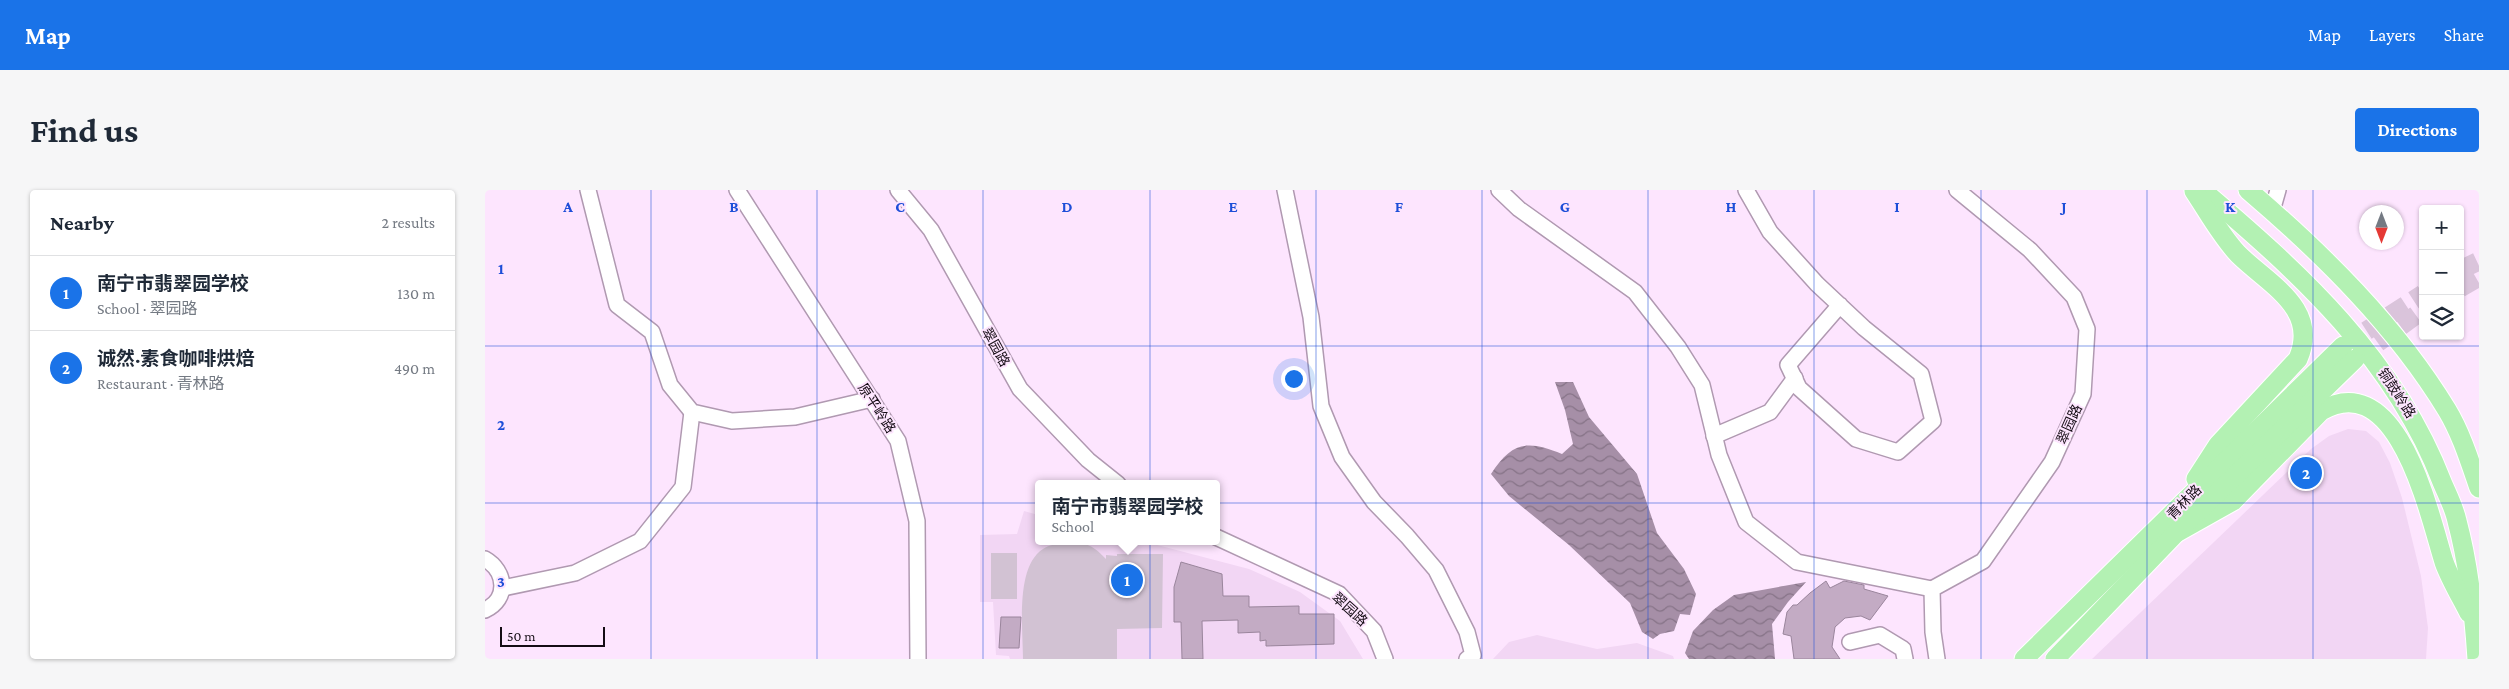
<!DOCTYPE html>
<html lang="en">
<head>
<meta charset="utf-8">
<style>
	body { margin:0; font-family:"Crimson Pro","Noto Sans SC",serif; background:#f6f6f7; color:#1f2937 }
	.controls { position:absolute; right:15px; top:15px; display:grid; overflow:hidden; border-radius:5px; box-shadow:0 1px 4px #0004 }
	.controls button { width:45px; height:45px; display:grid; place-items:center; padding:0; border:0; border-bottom:1px solid #e0e1e3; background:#fff; color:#1f2937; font:25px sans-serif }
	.compass { position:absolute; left:1874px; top:15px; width:45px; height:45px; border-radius:50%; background:#fff; box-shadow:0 1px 4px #0004; rotate:180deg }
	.scale { position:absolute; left:15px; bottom:12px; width:105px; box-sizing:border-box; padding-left:5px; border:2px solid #140c14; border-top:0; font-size:14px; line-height:18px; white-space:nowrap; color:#140c14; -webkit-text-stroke:4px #fde5fe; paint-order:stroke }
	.you { position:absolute; left:808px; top:188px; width:18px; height:18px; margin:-12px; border:4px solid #fff; border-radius:50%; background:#1a73e8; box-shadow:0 0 0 8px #1a73e833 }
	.badge { display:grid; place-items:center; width:32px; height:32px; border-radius:50%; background:#1a73e8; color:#fff; font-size:16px; font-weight:700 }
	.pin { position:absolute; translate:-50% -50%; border:2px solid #fff; box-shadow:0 1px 5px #0006 }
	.popup { position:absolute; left:550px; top:290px; width:185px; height:65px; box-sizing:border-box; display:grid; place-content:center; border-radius:5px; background:#fff; filter:drop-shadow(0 1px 4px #0005); font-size:16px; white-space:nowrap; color:#747a83 }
	.popup b { font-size:19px; color:#1f2937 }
	.popup::after { content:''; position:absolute; left:50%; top:100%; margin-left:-10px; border:10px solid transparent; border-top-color:#fff }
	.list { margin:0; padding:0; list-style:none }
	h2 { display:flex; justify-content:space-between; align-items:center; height:65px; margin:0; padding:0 20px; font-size:21px }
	h2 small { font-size:16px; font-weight:400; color:#747a83 }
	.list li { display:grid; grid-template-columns:32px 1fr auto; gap:15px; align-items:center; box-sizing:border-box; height:75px; padding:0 20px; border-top:1px solid #e0e1e3 }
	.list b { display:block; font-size:19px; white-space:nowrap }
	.list p { margin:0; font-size:16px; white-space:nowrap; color:#747a83 }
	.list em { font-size:16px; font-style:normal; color:#747a83 }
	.icon { flex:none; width:28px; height:28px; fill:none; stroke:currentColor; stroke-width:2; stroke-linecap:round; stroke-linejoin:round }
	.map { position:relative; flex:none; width:1994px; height:469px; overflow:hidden; border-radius:5px }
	header { display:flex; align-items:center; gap:30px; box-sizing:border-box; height:70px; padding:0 25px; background:#1a73e8; color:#fff }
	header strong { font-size:24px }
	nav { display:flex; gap:28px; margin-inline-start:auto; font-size:18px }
	.intro { display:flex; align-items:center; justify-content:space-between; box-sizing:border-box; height:120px; padding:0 30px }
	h1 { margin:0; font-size:35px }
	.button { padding:12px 22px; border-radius:5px; background:#1a73e8; color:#fff; font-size:18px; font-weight:700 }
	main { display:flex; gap:30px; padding:0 30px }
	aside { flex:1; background:#fff; border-radius:5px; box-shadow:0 1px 4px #0004 }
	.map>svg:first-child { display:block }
	.built { fill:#f2d6f4 }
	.garden { fill:#d2c2d3 }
	.water { fill:url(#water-waves) }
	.building { fill:#c3abc4; stroke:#9a859c }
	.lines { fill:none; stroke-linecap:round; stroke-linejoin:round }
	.major-tunnel { stroke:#dac4db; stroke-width:19; stroke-dasharray:19 9; stroke-linecap:butt }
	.minor-casing { stroke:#b099b1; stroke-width:18 }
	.major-casing { stroke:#fff; stroke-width:21 }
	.minor { stroke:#fff; stroke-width:15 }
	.major { stroke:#b3f1b3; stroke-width:19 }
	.grid { fill:none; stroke:#1d4ed8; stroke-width:1; stroke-opacity:0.55 }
	.labels { text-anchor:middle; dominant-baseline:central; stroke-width:4; stroke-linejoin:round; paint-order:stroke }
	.street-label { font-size:14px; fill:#140c14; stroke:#fde5fe }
	.grid-label { font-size:16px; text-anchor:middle; font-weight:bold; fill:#1d4ed8; stroke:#fde5fe; stroke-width:4; stroke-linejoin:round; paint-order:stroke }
</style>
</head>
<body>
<header>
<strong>Map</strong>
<nav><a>Map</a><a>Layers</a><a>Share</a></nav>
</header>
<div class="intro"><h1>Find us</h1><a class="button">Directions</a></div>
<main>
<aside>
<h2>Nearby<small>2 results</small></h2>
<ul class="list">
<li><span class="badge">1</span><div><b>南宁市翡翠园学校</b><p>School · 翠园路</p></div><em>130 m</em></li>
<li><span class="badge">2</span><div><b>诚然·素食咖啡烘焙</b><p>Restaurant · 青林路</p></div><em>490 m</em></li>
</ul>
</aside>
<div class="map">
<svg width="1994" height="469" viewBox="0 0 1994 469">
	<defs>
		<pattern id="water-waves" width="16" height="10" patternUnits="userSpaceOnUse" patternTransform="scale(1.25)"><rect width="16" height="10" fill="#a68fa7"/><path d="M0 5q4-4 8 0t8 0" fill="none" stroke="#867387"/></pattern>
	</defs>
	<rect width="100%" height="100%" fill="#fde5fe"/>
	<!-- built -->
	<g class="built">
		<path d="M1863,239L1881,241L1894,252L1905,273L1917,308L1936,386L1943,438L1941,469H1607L1826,259L1844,246Z"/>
		<path d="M539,321L553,325V351H657L764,379L815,402L855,431L878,469H525L524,466L511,465L508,412H495V345L532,344Z"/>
		<path d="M1052,445L1112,459L1152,453L1188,466L1189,469H1008L1024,452Z"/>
	</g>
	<!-- garden -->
	<g class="garden">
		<path d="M579,351C600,353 606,353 621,369V365L632,366V364H678L677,438L632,439V469H538C538,439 530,377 558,359C563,355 573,354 579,351Z"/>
		<rect x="506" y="363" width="26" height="46"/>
	</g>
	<!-- water -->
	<g class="water">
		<path d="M1070,192H1088L1104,227L1152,284L1172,343L1199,379L1211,404L1205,425L1195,424L1189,441L1175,444L1168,449L1157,442L1145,413L1084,355L1024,306L1006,284C1027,251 1043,250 1077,264L1088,254L1080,220Z"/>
		<path d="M1321,392L1303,412L1287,434L1290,469H1204L1200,463L1208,441L1228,420L1249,405Z"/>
	</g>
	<!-- building -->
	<g class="building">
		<path d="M696,372L737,384L738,406H764V417L814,416V424H849V454L781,456V450L775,451V442L753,443V430L717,431L718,469H697L696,432H689V397Z"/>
		<path d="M1341,391L1345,398L1359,391L1379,395V399L1403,406L1385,430L1376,426L1360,428L1350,437L1347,457L1355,469H1309L1306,446L1298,444L1302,422L1308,415H1312L1325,403Z"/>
		<path d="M516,427H536L534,458H514Z"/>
	</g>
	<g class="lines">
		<!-- major-tunnel -->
		<g class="major-tunnel">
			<path d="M1975,80L1994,71"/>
			<path d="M1975,98L1994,87"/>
			<path d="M1858,156L1938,104"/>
			<path d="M1870,169L1938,120"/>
		</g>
		<!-- minor casing -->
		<g class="minor-casing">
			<g id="minor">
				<path d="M103,0L132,115L167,142L185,195L207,222L247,231L310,227L387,209"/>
				<path d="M252,0L413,251L432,331L433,469"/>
				<path d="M413,0L446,40L535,199L603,270L633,294"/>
				<path d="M800,0L826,127L836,216L857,267L889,312L922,346L951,380L982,442L988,465L982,469"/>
				<path d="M1014,0L1034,19L1150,102L1193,157L1217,195L1234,265L1261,332L1312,372L1447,399"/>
				<path d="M1261,0L1285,42L1332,94L1379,138L1436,184L1448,231L1413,262L1371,249L1314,198L1303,175L1355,115"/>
				<path d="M1787,21L1793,0"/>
				<path d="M1229,246L1285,222L1310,188"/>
				<path d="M731,347L854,404L889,441L900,469"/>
				<path d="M0,369C21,381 24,409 0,420"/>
				<path d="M18,398L90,383L155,351L198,297L207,222"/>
				<path d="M1365,452L1395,445L1418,459L1420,469"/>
				<path d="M1452,469L1448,442L1447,399L1498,371L1567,272L1598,204L1602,139L1589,107L1545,60L1472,0"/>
			</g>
		</g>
		<!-- major casing -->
		<g class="major-casing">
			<g id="major">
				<path d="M1717,0C1815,83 1910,169 1957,292C1962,304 1969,317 1972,331C1984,376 1989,422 1992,469"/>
				<path d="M1763,0C1838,64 1911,136 1962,220C1976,243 1985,272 1994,298"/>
				<path d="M1709,1C1723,22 1736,46 1753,64C1783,94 1835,118 1813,169L1733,255L1711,289"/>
				<path d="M1691,343L1748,311L1836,221C1913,176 1944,324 1959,372C1965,389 1976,407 1984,423"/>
				<path d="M1539,469L1858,156"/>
				<path d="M1570,469L1691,343L1870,169"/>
			</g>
		</g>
		<!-- minor -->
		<use href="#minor" class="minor"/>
		<!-- major -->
		<use href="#major" class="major"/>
	</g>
	<!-- grid -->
	<path class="grid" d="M166,0V469M332,0V469M498,0V469M665,0V469M831,0V469M997,0V469M1163,0V469M1329,0V469M1496,0V469M1662,0V469M1828,0V469M0,156H1994M0,313H1994"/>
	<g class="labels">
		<!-- street labels -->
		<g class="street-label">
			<text transform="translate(511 157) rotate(61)">翠园路</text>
			<text transform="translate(1912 203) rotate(57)">铜鼓岭路</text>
			<text transform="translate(392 218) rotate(57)">原平岭路</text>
			<text transform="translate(1584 234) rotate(-66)">翠园路</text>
			<text transform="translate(1699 312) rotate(-45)">青林路</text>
			<text transform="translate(865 419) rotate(42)">翠园路</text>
		</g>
	</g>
	<g class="grid-label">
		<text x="83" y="22">A</text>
		<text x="249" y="22">B</text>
		<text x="415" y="22">C</text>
		<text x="582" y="22">D</text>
		<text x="748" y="22">E</text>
		<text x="914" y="22">F</text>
		<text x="1080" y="22">G</text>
		<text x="1246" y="22">H</text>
		<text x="1412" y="22">I</text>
		<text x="1579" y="22">J</text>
		<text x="1745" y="22">K</text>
		<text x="16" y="84">1</text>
		<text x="16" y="240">2</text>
		<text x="16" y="397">3</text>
	</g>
</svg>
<div class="controls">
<button>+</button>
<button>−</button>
<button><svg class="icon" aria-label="layers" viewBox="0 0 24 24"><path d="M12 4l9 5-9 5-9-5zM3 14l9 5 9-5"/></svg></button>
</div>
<svg class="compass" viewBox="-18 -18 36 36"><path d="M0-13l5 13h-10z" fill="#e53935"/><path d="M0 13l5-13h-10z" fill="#747a83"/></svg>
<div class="scale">50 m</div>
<div class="you"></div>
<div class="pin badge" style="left:642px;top:390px">1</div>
<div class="popup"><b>南宁市翡翠园学校</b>School</div>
<div class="pin badge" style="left:1821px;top:283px">2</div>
</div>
</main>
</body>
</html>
